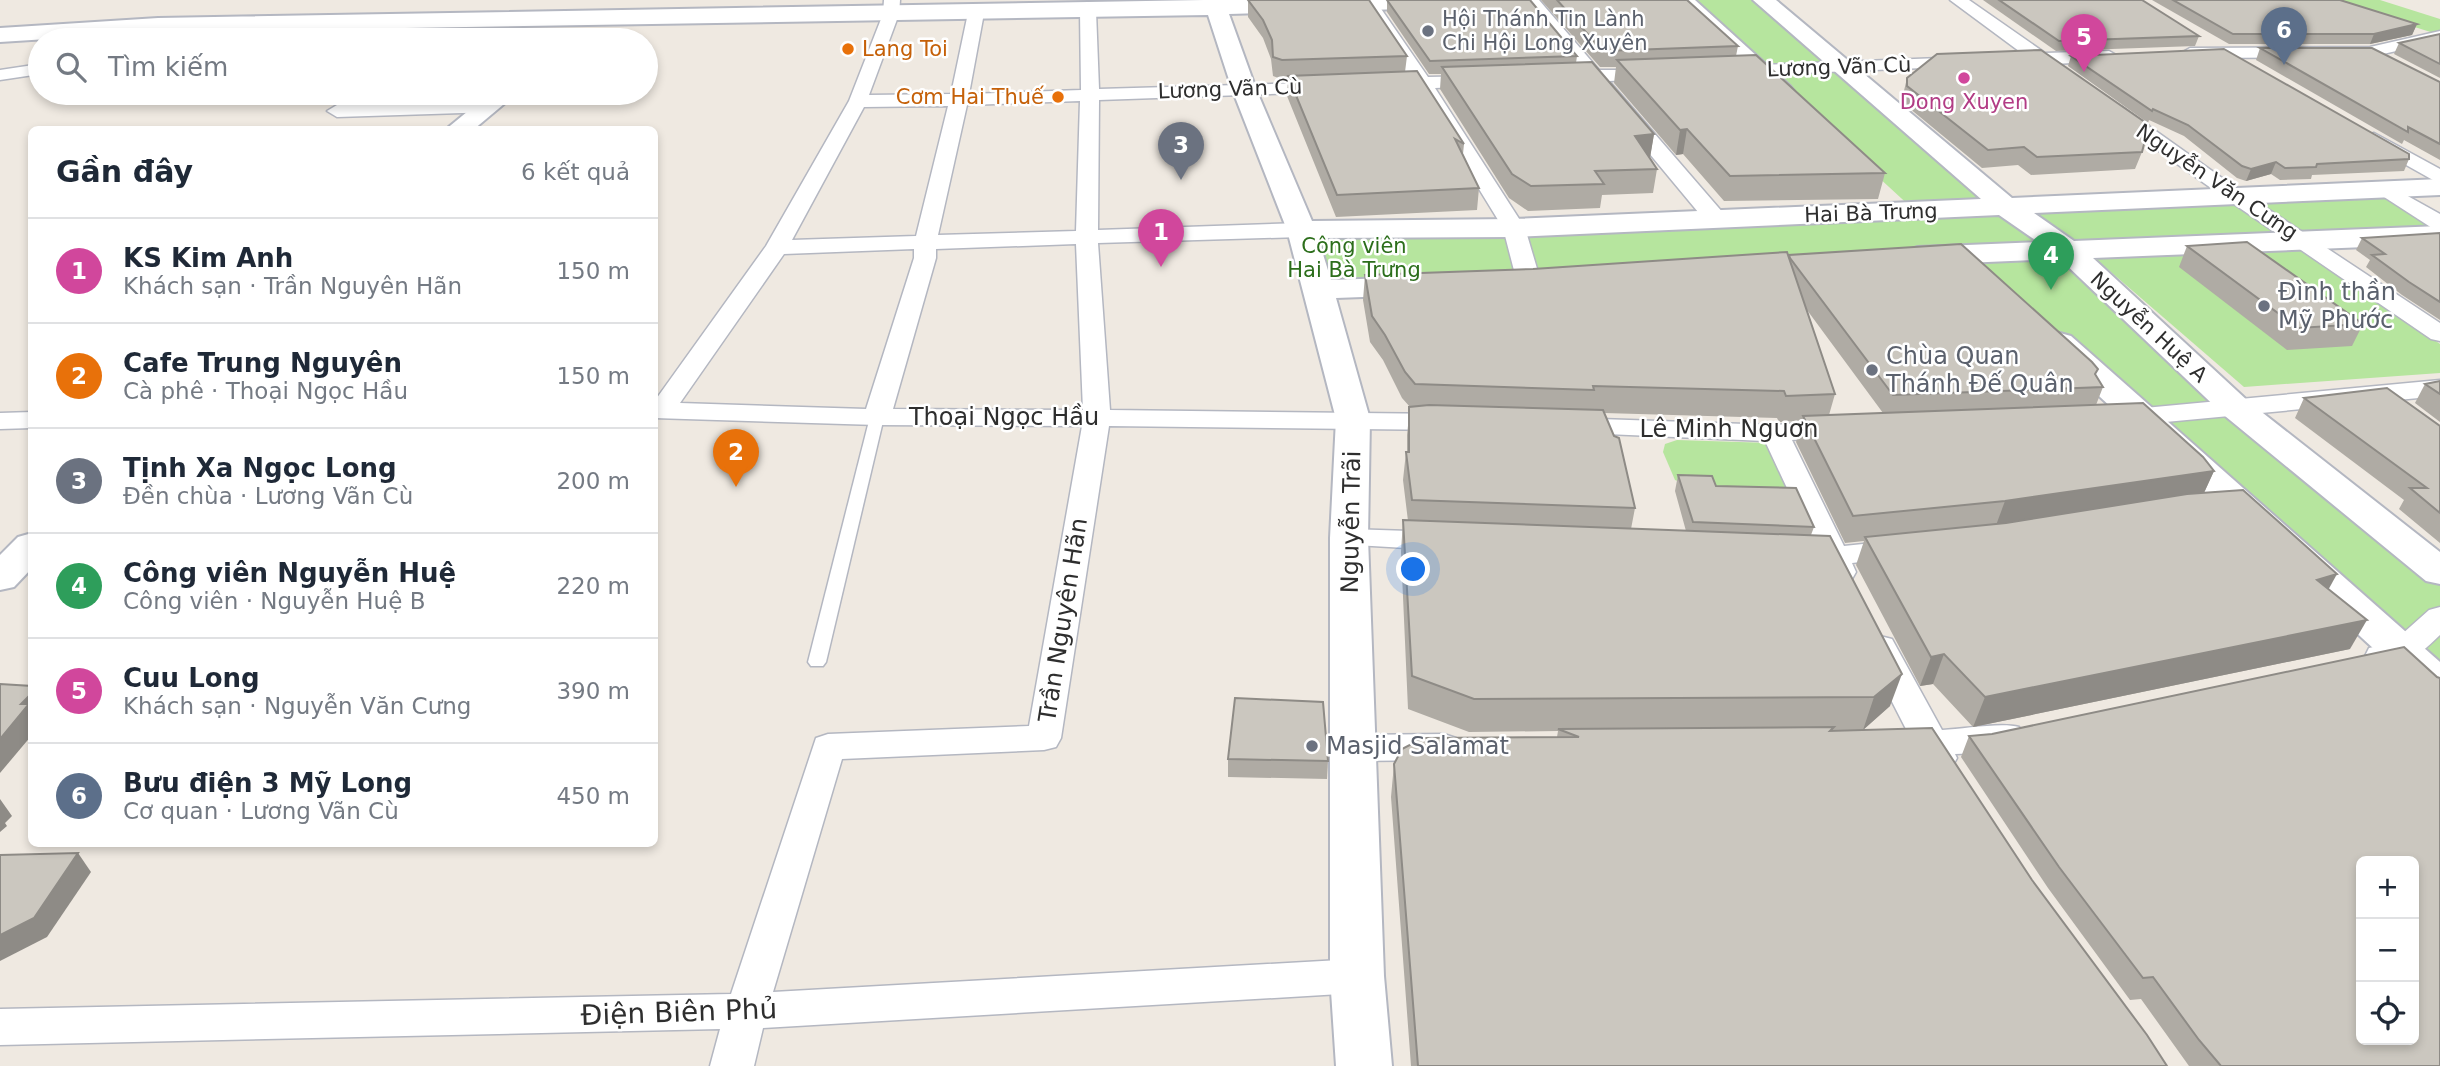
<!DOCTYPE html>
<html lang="vi">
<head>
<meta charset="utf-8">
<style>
	body { margin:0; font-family:"DejaVu Sans",sans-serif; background:#f2f2f3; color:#1f2937 }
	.controls { position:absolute; right:21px; bottom:21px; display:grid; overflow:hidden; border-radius:10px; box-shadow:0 4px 10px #0003 }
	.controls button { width:63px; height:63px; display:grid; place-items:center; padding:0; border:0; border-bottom:2px solid #e0e1e3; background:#fff; color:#1f2937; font:35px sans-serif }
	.you { position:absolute; left:1414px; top:570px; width:24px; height:24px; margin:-18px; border:5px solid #fff; border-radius:50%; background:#1a73e8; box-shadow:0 0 0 10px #1a73e833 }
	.badge { display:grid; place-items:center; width:46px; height:46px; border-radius:50%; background:#b45309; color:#fff; font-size:23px; font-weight:700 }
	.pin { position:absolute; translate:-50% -58px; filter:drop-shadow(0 2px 4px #0008) }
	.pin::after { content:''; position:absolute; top:37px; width:24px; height:21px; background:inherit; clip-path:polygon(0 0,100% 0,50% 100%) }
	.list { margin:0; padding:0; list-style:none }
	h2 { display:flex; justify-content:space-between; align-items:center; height:91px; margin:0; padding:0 28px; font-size:30px }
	h2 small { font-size:23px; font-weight:400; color:#747a83 }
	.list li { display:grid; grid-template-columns:46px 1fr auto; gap:21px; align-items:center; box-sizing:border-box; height:105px; padding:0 28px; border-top:2px solid #e0e1e3 }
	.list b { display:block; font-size:26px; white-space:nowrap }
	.list p { margin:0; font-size:23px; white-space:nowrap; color:#747a83 }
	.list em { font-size:23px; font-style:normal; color:#747a83 }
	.icon { flex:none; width:38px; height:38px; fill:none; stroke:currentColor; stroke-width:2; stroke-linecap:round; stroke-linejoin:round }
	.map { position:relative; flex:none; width:2440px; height:1066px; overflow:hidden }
	.search { position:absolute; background:#fff; box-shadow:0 4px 10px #0003; left:28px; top:28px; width:630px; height:77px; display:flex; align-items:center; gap:18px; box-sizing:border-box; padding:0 24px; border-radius:38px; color:#747a83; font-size:26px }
	.panel { position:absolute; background:#fff; box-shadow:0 4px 10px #0003; left:28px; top:126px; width:630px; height:721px; border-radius:10px }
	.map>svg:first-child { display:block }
	.green { fill:#b6e59e }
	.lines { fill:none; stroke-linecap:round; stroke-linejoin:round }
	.lane-casing { stroke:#b4b7c1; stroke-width:3 }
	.street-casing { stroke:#b4b7c1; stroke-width:3 }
	.secondary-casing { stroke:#b4b7c1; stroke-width:4 }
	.lane { fill:#fff; fill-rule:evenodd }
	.street { fill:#fff; fill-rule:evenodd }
	.secondary { fill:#fff; fill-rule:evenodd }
	.wall { fill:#afaba4; fill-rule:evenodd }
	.shaded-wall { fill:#8e8b86 }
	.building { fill:#cbc7bf; stroke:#8e8b86; stroke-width:2; fill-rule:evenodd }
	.worship-dot { fill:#6b7280; stroke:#fff; stroke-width:2.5 }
	.food-dot { fill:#e8710a; stroke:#fff; stroke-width:2.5 }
	.hotel-dot { fill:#d1479c; stroke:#fff; stroke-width:2.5 }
	.labels { text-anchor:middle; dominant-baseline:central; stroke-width:5; stroke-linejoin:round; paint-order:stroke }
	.far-worship-label { font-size:21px; fill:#5b616d; stroke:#fff; text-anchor:start }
	.far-food-label { font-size:21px; fill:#c56008; stroke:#fff; text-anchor:start }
	.far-street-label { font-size:21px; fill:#2e2e2e; stroke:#fff }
	.far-hotel-label { font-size:21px; fill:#b23c85; stroke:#fff }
	.far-park-label { font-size:21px; fill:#2c6e1b; stroke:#fff }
	.worship-label { font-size:24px; fill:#5b616d; stroke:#fff; text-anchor:start }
	.street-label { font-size:24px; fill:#2e2e2e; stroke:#fff }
	.near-street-label { font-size:28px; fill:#2e2e2e; stroke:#fff }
</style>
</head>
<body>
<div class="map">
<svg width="2440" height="1066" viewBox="0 0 2440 1066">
	<rect width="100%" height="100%" fill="#efe9e1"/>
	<!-- green -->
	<g class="green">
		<path d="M1686,0H1764L2005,207L2388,191L2440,234L2065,248L2440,580V675L1961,253L1316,290L1301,230L1914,210Z"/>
		<path d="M2329,0H2380L2440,19V35Z"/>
		<path d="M2304,246L2440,344V373L2244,387L2090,254Z"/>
		<path d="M1677,440L1770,443L1798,505L1694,488L1675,480L1663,452L1665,444Z"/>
	</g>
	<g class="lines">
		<!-- lane casing -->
		<g class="lane-casing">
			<path id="lane" d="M877,413L884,417L826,662L823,666H811L808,662L870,417Z"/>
		</g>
		<!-- street casing -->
		<g class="street-casing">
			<g id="street">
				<path d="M884,0H900L899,14L869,95L951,94L968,13L976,8L984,13L969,94L1081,90L1080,11L1088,6L1096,11L1099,89L1336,82L1338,86L1329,92L1099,100L1098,230L1301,223L1309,225L1312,230L1309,235L1301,237L1098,243L1110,410L1448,414L1458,416L1461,422L1458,428L1448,430L1109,426L1061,738L1056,747L1044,750L842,759L773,992L1357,959L1371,964L1378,976L1371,988L1357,993L763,1028L754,1066H710L720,1029L0,1045V1009L731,994L816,738L828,734L1029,726L1082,426L877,425L654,418V402L766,246L849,101L883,14ZM1080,101L1076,231L938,235L967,105ZM948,106L916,236L792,240L864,107ZM1076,244L1083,410L893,409L936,258V249ZM914,249V258L866,409L680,403L784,254Z"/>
				<path d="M1359,0H1375L1428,77L1480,76L1489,81L1480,86L1435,88L1525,228L1541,282L1537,287H1521L1517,282L1503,228L1417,88L1386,90L1377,84L1386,78H1410Z"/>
				<path d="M1522,0H1539L1599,70H1660L1663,74L1660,78L1654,79L1609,81L1724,214L1727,219L1724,224H1708L1590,82L1558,81L1555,77L1558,73L1581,71Z"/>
				<path d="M1950,0H1969L2045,53L2109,51L2118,56L2109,61L2054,64L2046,67L2038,64H2006L2003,60L2006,56L2023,54Z"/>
				<path d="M274,18L282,23L280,27L253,40H231Z"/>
				<path d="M2440,31V41L2370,57L2190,58L2181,53L2190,48L2370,47Z"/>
				<path d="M1966,57L1972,58L1975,62L1972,66L1732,76L1723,71L1732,66Z"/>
				<path d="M40,64V74L0,80V70Z"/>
				<path d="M487,102L496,108L494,112L337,117L327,111L337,105Z"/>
				<path d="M2115,105L2122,107L2239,190L2440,323V341L2431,339L2225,198L2108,115L2105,111L2108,107Z"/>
				<path d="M2374,133L2440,169V184L2367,143L2364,139L2367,135Z"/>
				<path d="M2388,185L2440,214V230L2432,228L2381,195L2377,191L2381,187Z"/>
				<path d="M2440,380V396L2123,426L2114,424L2110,418L2114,412L2123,410Z"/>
				<path d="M32,412V428L0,429V413Z"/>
				<path d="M1571,418L1775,425L1839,420L1849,422L1853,428L1849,434L1792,440L1844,546L1901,540L1912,542L1916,549L1912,556L1852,563L1856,572L1852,579L1841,582L1830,579L1822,565L1790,562L1786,555L1790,548L1814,546L1765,441L1561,432L1557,426L1561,420Z"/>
				<path d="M1349,529L1440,532L1451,535L1455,541L1451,547L1440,550L1338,544L1334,538L1338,532Z"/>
				<path d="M2440,607V635C2419,655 2401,673 2369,664L2365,656L2369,648L2392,643L2429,610Z"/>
				<path d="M1880,636L1892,639L1942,730C1963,729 2002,722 2019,727L2024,736L2019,745L1983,753L1955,754L1957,758L1952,767L1939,771L1926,767L1920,756H1903L1891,753L1885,744L1891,735L1907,731L1864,647L1868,639Z"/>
				<path d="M1444,734L1456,738L1462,747L1456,756L1444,760L1353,761L1341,757L1335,748L1341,739L1353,735Z"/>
			</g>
		</g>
		<!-- secondary casing -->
		<g class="secondary-casing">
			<g id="secondary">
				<path d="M1204,0H1521L1518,4L1511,6L1229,14L1256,89L1312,221L1514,219L1981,199L1753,0H1776L2012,198L2440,179V195L2034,213L2074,241L2440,226V244L2093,258L2249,402L2440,552V584L2426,581L2225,416L2060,259L1918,265L1908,262L1903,256L1908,250L1918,247L2038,242L1999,215L1514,237L1318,238L1331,280L1417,277L1428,280L1432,286L1428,292L1417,295L1336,298L1370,419L1368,538L1384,976L1392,1066H1336L1330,976V538L1336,419L1287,230L1232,89L1208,15L158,32L0,42V28L158,18Z"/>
				<path d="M1673,0H1695L1790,86L1794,91L1790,96L1782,98L1774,96Z"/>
				<path d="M490,93H517L473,130H445Z"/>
				<path d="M2060,333L2071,336L2440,662V701L2425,696L2049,350L2044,343L2049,336Z"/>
				<path d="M32,533V568L14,587L0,590V555L18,537Z"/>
			</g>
		</g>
		<!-- lane -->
		<use href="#lane" class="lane"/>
		<!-- street -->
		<use href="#street" class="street"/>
		<!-- secondary -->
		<use href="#secondary" class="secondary"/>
	</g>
	<!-- wall -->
	<g class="wall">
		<path d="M1248,0L1407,56L1405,72L1464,144L1463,154L1479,188L1477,210L1336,217L1287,96L1288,79H1281L1273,76L1271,59L1263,38L1248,17Z"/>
		<path d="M1387,0L1577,56L1576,63L1654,134L1650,157L1657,169L1653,193L1602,195L1600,208L1528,211L1509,198L1440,89L1441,74H1429L1387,12Z"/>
		<path d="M1541,0H1687L1738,46L1736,56L1885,173L1878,199L1724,201L1683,154L1676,155L1614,83L1616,67H1600Z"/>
		<path d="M1983,0H2142L2199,36L2195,46L2056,51Z"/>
		<path d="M2152,0H2340L2417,24L2412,35L2370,44H2229Z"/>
		<path d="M2440,34V78L2394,54L2399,43Z"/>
		<path d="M2260,48L2440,82V160L2404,140L2402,144L2256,60Z"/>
		<path d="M2071,56L2409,159L2404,171L2312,175L2311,179L2280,180L2271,174L2246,181L2237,178L2184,136L2149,120L2148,123L2068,66Z"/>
		<path d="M1907,78L2142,152L2135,169L2031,175L2018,165L1982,168L1903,103V95Z"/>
		<path d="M2440,233V320L2402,295L2366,267L2370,260L2356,250L2362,238Z"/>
		<path d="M2187,246L2363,324L2352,346L2287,350L2179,267Z"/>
		<path d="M1789,255L2096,375L2103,387L2096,405L2214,471L2204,493L2329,589L2350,649L1973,727L1933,684L1920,686L1856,565L1864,541L1845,543L1796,442L1802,421L1779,422L1777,418L1604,413L1635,508L1631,529L1686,531L1675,491L1678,475L1716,486L1814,527L1811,535L1890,706L1863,730L1833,731L2032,880L2167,1066H1411L1391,797L1394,764L1557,737L1558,731L1469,732L1408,709L1401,552L1403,520L1408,521L1403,480L1406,452H1407V435L1410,407L1402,398L1383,360L1370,342L1363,300L1365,275L1533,269ZM1807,310L1883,413L1829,415L1835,394Z"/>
		<path d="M2440,381V422L2415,403L2425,384Z"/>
		<path d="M2304,398L2440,426V543L2399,509L2404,500L2295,418Z"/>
		<path d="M1969,736L2440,1066H2189L2141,999L2130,1000L2048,888L1961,757Z"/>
		<path d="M1228,759L1328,761L1327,779L1228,777Z"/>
	</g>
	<!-- shaded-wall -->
	<g class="shaded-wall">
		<path d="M2417,24L2412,35L2370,44L2374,34Z"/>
		<path d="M1687,129L1683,154L1676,155L1680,130Z"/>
		<path d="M1654,134L1650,158L1635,136Z"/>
		<path d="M2276,162L2271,174L2246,181L2251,169Z"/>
		<path d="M2214,471L2202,497L1995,528L2005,501Z"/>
		<path d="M2337,574L2321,603L2317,580Z"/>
		<path d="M2367,620L2350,649L1973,727L1985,697Z"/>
		<path d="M1944,654L1933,684L1920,686L1931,657Z"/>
		<path d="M1902,674L1890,706L1863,730L1874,697Z"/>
		<path d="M32,693V735L0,773V739L21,704Z"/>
		<path d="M0,799L12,816L5,823L7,826L0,832Z"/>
		<path d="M78,853L91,872L47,937L0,961V935Z"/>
	</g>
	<!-- building -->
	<g class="building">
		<path d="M1248,0H1369L1407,56L1282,60L1273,57L1272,40L1263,20Z"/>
		<path d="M1387,0H1530L1577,56L1430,61Z"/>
		<path d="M1557,0H1687L1738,46L1603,51Z"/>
		<path d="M1999,0H2142L2199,36L2059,41Z"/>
		<path d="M2173,0H2340L2417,24L2374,34H2233Z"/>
		<path d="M2440,34V64L2399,43Z"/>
		<path d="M2260,48H2372L2440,82V144L2408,127V132Z"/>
		<path d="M2224,49L2409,154V159L2317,164L2316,167L2285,168L2276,162L2251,169L2242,166L2188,125L2153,109L2152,111L2071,56Z"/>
		<path d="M2041,50L2149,125L2142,152L2037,157L2024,147L1988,150L1907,86V78L1937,54Z"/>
		<path d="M1756,55L1885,173L1730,176L1687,129L1680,130L1617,60Z"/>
		<path d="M1592,62L1654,134L1635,136L1657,169L1595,171L1604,184L1531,186L1512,174L1442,67Z"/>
		<path d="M1417,71L1464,144L1455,139L1479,188L1337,195L1288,76Z"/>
		<path d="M2440,233V302L2409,282L2372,255L2385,254L2362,238Z"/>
		<path d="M2247,242L2363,324L2298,328L2187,246Z"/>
		<path d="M1961,244L2092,362L2098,369L2095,374L2103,387L1893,395L1790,258L1789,255Z"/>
		<path d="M1787,252L1835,394L1786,396L1784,391L1593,386L1594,390L1415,384L1405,372L1385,335L1372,316L1365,275L1533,269Z"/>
		<path d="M2440,381V394L2425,384Z"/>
		<path d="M2387,388L2440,426V513L2410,488H2427L2304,398Z"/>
		<path d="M2143,403L2203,457L2214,471L2005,501L1853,516L1803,416Z"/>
		<path d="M1429,405L1603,410L1614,436L1619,438L1635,508L1412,500L1406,452H1409V407Z"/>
		<path d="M1678,475L1712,476L1716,486L1796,488L1814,527L1693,522Z"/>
		<path d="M2243,490L2337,574L2317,580L2367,620L1985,697L1944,654L1931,657L1865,537L2006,523L2187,494Z"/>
		<path d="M1403,520L1830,536L1902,674L1874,697L1474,699L1412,676Z"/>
		<path d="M2404,647L2437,677L2440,678V1066H2221L2199,1040L2153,977L2143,978L2059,867L1969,736L1992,734ZM2361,861H2414V1040H2361Z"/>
		<path d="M0,684L32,686V693L21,704H29L0,739Z"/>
		<path d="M1235,698L1323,702L1328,761L1228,759Z"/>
		<path d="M1834,727L1830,731L1932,728L2032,880L2147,1035L2167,1066H1418L1394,764L1402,749L1423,738L1579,737L1558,729Z"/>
		<path d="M78,853L34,918L0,935V855Z"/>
	</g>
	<!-- markers -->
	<g class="worship-dot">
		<circle cx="1428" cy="31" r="7"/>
		<circle cx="2264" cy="306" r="7"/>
		<circle cx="1872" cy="370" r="7"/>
		<circle cx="1312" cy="746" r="7"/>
	</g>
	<g class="food-dot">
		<circle cx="848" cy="49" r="7"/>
		<circle cx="1058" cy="97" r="7"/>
	</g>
	<circle class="hotel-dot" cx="1964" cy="78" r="7"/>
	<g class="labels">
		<!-- far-worship labels -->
		<g class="far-worship-label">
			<text x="1442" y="19">Hội Thánh Tin Lành<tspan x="1442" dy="24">Chi Hội Long Xuyên</tspan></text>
		</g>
		<!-- far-food labels -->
		<g class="far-food-label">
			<text x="862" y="49">Lang Toi</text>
			<text x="1044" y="97" text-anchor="end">Cơm Hai Thuế</text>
		</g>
		<!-- far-street labels -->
		<g class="far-street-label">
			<text transform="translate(1839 67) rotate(-2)">Lương Vãn Cù</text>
			<text transform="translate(1230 89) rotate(-2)">Lương Vãn Cù</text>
			<text transform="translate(2217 182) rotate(34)">Nguyễn Văn Cưng</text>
			<text transform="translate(1871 213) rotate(-2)">Hai Bà Trưng</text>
			<text transform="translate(2149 327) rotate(43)">Nguyễn Huệ A</text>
		</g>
		<!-- far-hotel labels -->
		<g class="far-hotel-label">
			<text x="1964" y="102">Dong Xuyen</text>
		</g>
		<!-- far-park labels -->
		<g class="far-park-label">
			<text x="1354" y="246">Công viên<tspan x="1354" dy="24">Hai Bà Trưng</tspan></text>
		</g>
		<!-- worship labels -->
		<g class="worship-label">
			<text x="2278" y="292">Đình thần<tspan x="2278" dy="28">Mỹ Phước</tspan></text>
			<text x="1886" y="356">Chùa Quan<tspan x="1886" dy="28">Thánh Đế Quân</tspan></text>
			<text x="1326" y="746">Masjid Salamat</text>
		</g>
		<!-- street labels -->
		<g class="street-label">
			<text x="1004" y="417">Thoại Ngọc Hầu</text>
			<text x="1729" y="429">Lê Minh Nguơn</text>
			<text transform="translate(1351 522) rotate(-89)">Nguyễn Trãi</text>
			<text transform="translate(1063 620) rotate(-81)">Trần Nguyên Hãn</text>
		</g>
		<!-- near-street labels -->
		<g class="near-street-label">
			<text transform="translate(679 1012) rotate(-2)">Điện Biên Phủ</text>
		</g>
	</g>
</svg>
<div class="controls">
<button>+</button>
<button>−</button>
<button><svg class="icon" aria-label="locate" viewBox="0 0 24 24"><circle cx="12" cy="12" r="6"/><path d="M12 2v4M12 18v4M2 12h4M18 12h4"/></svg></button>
</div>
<div class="you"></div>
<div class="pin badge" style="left:1161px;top:267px;background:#d1479c">1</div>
<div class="pin badge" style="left:736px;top:487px;background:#e8710a">2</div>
<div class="pin badge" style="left:1181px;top:180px;background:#6b7280">3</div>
<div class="pin badge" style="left:2051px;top:290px;background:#2e9e5b">4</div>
<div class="pin badge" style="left:2084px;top:72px;background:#d1479c">5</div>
<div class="pin badge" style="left:2284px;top:65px;background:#5c6f8a">6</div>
<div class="search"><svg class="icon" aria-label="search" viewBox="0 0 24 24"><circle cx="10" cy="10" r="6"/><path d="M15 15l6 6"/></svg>Tìm kiếm</div>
<section class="panel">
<h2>Gần đây<small>6 kết quả</small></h2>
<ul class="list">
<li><span class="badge" style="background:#d1479c">1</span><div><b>KS Kim Anh</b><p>Khách sạn · Trần Nguyên Hãn</p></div><em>150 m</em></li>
<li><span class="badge" style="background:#e8710a">2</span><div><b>Cafe Trung Nguyên</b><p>Cà phê · Thoại Ngọc Hầu</p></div><em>150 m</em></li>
<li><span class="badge" style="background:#6b7280">3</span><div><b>Tịnh Xa Ngọc Long</b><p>Đền chùa · Lương Vãn Cù</p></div><em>200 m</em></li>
<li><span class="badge" style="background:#2e9e5b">4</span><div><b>Công viên Nguyễn Huệ</b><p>Công viên · Nguyễn Huệ B</p></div><em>220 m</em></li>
<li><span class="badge" style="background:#d1479c">5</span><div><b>Cuu Long</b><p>Khách sạn · Nguyễn Văn Cưng</p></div><em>390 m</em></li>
<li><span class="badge" style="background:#5c6f8a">6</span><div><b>Bưu điện 3 Mỹ Long</b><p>Cơ quan · Lương Vãn Cù</p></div><em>450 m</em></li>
</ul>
</section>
</div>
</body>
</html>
